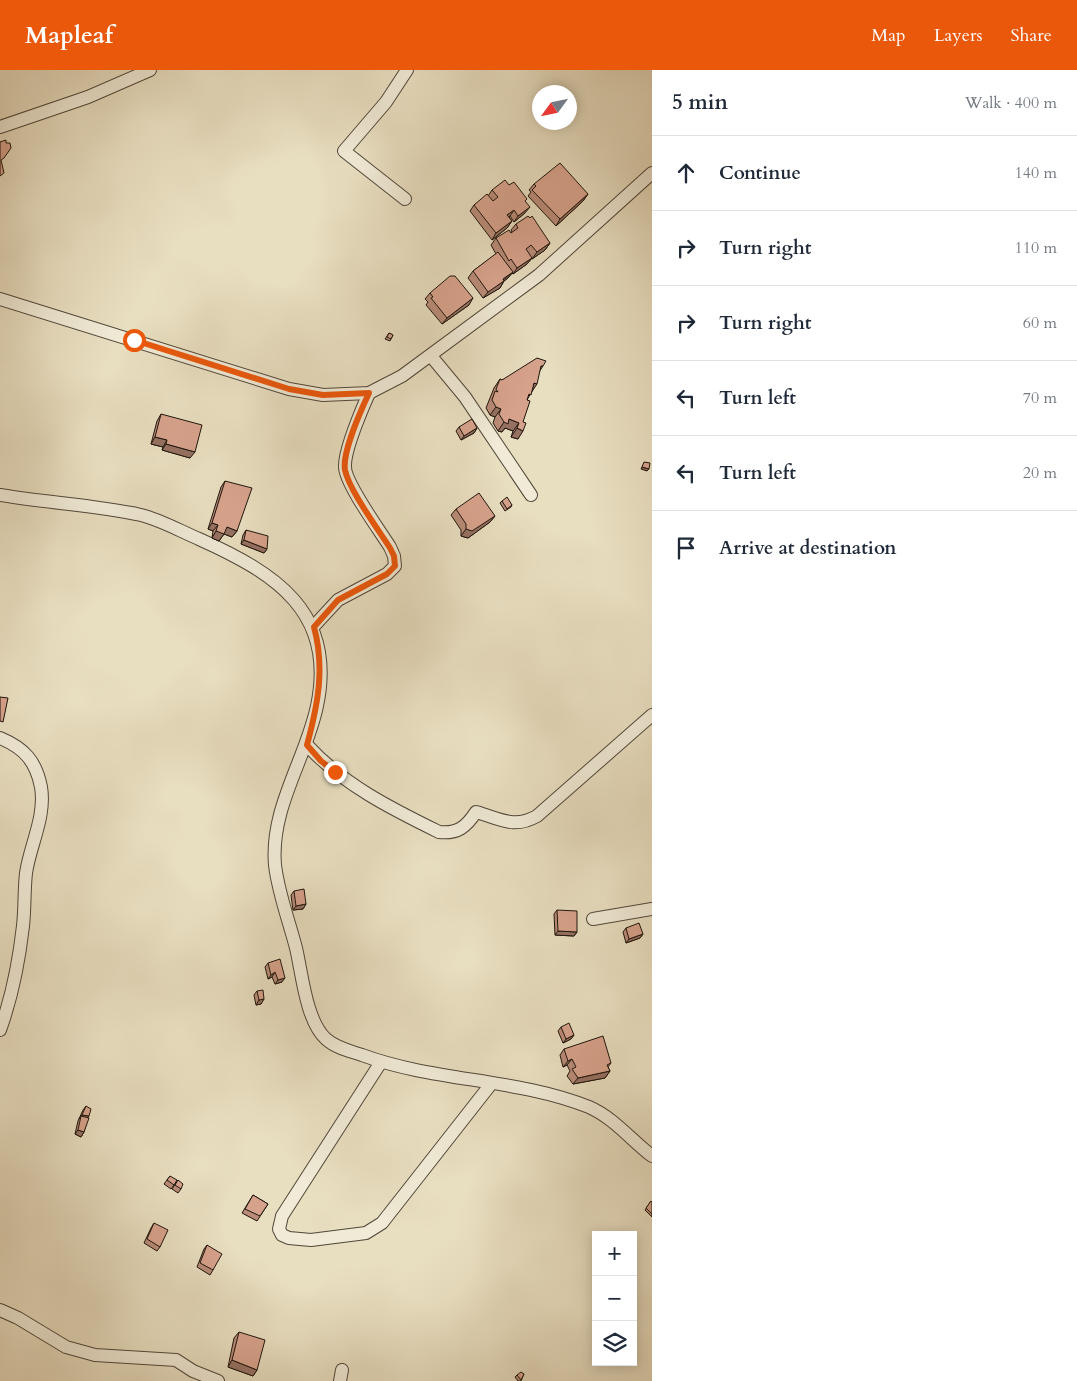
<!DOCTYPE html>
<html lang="en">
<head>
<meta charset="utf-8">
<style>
	body { margin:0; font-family:Cardo,serif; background:#f6f6f7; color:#1f2937 }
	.controls { position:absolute; right:15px; bottom:15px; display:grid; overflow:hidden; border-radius:0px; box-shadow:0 2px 12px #0003 }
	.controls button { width:45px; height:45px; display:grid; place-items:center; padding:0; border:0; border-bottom:1px solid #e0e1e3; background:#fff; color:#1f2937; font:25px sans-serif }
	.compass { position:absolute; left:532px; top:15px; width:45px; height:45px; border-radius:50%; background:#fff; box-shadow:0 2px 12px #0003; rotate:237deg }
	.stop { position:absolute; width:15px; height:15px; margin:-11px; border:4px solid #ea580c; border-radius:50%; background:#fff }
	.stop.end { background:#ea580c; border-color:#fff; box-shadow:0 1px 5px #0008 }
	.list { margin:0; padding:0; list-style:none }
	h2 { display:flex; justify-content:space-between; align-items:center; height:65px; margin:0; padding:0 20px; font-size:21px }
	h2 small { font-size:16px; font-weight:400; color:#747a83 }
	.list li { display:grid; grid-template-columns:32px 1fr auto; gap:15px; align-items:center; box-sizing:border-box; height:75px; padding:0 20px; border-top:1px solid #e0e1e3 }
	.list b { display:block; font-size:19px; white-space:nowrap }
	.list em { font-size:16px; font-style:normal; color:#747a83 }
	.icon { flex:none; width:28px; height:28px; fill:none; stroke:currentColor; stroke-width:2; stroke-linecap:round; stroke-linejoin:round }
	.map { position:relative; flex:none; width:652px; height:1311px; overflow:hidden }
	header { display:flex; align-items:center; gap:30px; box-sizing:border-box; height:70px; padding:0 25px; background:#ea580c; color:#fff }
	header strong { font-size:24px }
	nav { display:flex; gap:28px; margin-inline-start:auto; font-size:18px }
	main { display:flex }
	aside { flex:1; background:#fff }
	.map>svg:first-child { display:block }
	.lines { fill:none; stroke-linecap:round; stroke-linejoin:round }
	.street-casing { stroke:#504739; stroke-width:14 }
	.street { stroke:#f0ead6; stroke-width:12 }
	.wall { fill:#b98b78; stroke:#1d150c }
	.shaded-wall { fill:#967162; stroke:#1d150c }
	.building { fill:#d7a28c; stroke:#1d150c }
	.route { stroke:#ea580c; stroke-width:6 }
</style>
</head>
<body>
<header>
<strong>Mapleaf</strong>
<nav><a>Map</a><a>Layers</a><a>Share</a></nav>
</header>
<main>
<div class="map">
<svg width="652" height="1311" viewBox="0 0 652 1311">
	<rect width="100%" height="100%" fill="#e8dec0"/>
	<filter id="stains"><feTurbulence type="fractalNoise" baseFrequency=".004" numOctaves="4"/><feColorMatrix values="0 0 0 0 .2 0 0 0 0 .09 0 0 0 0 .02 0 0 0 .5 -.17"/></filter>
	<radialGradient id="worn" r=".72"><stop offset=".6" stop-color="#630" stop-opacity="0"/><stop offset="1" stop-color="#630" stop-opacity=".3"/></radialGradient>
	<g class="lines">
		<!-- street casing -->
		<g class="street-casing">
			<g id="street">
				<path d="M0,57L88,27L150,0"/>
				<path d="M405,129L344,81L386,32L407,0"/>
				<path d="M0,229L289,319L323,325L369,323L402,306L539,205L652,103"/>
				<path d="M431,286L465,327L531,425"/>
				<path d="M0,425C47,433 95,435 141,445C161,450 180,461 199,469C275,503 337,542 317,636C306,689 270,738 275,795C278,822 289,851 296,878C302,903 306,951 326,969C336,978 350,981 362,985C435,1012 517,1008 589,1037C614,1048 631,1070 652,1086"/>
				<path d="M313,557L338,530L387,504L395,496L394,486L390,477C380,461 345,413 345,397C344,380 362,339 369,323"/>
				<path d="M0,668C24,678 36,691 41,717C46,747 30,775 26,803C24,821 25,838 23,856C19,891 12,927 0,960"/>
				<path d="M307,675C342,714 392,739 439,762C458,764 466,757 476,742C501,749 514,759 537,746L652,645"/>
				<path d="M593,849L652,839"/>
				<path d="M381,992L282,1146L279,1159L282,1165L289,1168L311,1170L366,1163L382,1153L491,1014"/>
				<path d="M0,1240L18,1248L66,1277L95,1285L176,1290L193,1301L218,1311"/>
				<path d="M340,1311L342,1300"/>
			</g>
		</g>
		<!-- street -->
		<use href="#street" class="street"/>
	</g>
	<!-- wall -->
	<g class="wall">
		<path d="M534,114L588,124L583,131L556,156L528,126L531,122L529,120Z"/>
		<path d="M509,115L527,129L525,131V143L514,152L510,146L509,147L512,151L507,158L492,170L470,141L474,135L488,126L492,120Z"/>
		<path d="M516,154L550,173L545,180L532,189V188L527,194L513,204L512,203L508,208L504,211L500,218L483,228L468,208L473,201L496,184L491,175L496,168L512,162L511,160Z"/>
		<path d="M430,223L469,235L442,254L426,235L428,232L425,229Z"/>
		<path d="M389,263L393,265L390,271L385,269Z"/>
		<path d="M543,296L539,302L532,321L527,330L518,369L511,367L513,361L505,358L502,362L498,361L493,353L495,347L490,345L486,338L494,318L500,309L502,310Z"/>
		<path d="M161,344L190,388L162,380L163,377L151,374L157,351Z"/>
		<path d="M459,357L477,358L474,363L461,370L456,361Z"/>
		<path d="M225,411L237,461L232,467L224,464L219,471L212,468L213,461L208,459L221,417Z"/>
		<path d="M502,431L512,435L511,437L505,441L500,433Z"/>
		<path d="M456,439L495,446L490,452L468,468L461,466V460L451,445Z"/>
		<path d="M246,460L267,479L264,483L241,474L243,465Z"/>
		<path d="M294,821L306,834L303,839L293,840L291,825Z"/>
		<path d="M557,840L577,862L574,866L555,865L554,844Z"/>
		<path d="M626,858L643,864L640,868L626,873L623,862Z"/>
		<path d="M268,893L282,912L275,914L272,907L268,909L265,897Z"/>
		<path d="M257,921L264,929L261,934L256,935L254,925Z"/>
		<path d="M561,957L574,965L571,969L563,973L558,961Z"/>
		<path d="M564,979L611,993L608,997L610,1001L605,1008L573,1014L567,1006L570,1001L567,995L563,997L560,985Z"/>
		<path d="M86,1036L88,1048L84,1062L81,1067L75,1064L78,1051L83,1040Z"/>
		<path d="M170,1106L174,1115L171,1119L164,1114Z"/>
		<path d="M178,1110L181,1119L178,1123L172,1119Z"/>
		<path d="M253,1125L268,1134L257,1151L242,1143Z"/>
		<path d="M651,1131L652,1132V1147L645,1140Z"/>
		<path d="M154,1153L160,1177L157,1181L144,1173L151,1158Z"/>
		<path d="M207,1175L213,1200L210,1205L197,1197L204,1179Z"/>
		<path d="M239,1262L257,1300L253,1306L228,1297L234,1268Z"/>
		<path d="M524,1304L521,1311H518L515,1307L517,1305Z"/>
	</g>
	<!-- shaded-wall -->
	<g class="shaded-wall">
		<path d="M588,124L583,131L556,156L560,149Z"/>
		<path d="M530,137L525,143L514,152L518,146Z"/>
		<path d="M514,140L510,146L503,152L507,145Z"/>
		<path d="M512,151L507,158L492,170L496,163Z"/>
		<path d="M550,173L545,180L532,189L537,182Z"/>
		<path d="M532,188L527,194L513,204L517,198Z"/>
		<path d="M513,202L508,208L498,215L504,211L500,218L483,228L488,222Z"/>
		<path d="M473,228L469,235L442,254L447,248Z"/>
		<path d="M534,313L537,314L531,323Z"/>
		<path d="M496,337L501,339L495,347L490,345Z"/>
		<path d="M509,349L519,353L513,361L505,358L502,362L498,361L504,352Z"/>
		<path d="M477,358L474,363L461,370L464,366Z"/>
		<path d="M517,358L523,361L518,369L511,367Z"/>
		<path d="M155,367L167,370L163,377L151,374Z"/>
		<path d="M166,374L195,382L190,388L162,380Z"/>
		<path d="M642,397L649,399L647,401L641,399Z"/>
		<path d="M495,446L490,452L468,468L461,466L466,459Z"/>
		<path d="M212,453L218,455L213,461L208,459Z"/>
		<path d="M227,457L237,461L232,467L224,464L219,471L212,468L216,461Z"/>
		<path d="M244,470L267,479L264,483L241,474Z"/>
		<path d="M306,834L303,839L293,840L296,836Z"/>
		<path d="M558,861L577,862L574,866L555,865Z"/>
		<path d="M643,864L640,868L626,873L629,869Z"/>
		<path d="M275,902L272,907L268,909L271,905Z"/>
		<path d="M285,908L282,912L275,914L278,910Z"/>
		<path d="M264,929L261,934L256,935L259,930Z"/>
		<path d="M574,965L571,969L563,973L566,969Z"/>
		<path d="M572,989L567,995L563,997L568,991Z"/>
		<path d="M610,1001L605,1008L573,1014L578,1008Z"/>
		<path d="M82,1045L89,1046L86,1051L81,1046L79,1049Z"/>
		<path d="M78,1060L84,1062L81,1067L75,1064Z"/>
		<path d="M232,1290L257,1300L253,1306L228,1297Z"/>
	</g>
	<!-- building -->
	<g class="building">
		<path d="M6,70V73H10L11,78L4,88L1,90L4,103L0,106V72Z"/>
		<path d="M560,93L588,124L560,149L532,120L536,116L534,114Z"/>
		<path d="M505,110L509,115L514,112L527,129L525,131L530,137L518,146L514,140L507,145L512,151L496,163L474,135L487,124L493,131L498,127L492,120Z"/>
		<path d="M528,146L530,148L532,146L550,173L537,182L531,175L526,179L532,188L517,198L511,189L509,191L496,168L509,160L511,163L518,158L516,154Z"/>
		<path d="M498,182L513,202L503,209L504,211L488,222L473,201Z"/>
		<path d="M450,206H455L473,228L447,248L431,228L433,227L430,223Z"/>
		<path d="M389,263L393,265L391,269L387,267Z"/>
		<path d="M537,288L546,291L543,296H541L537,314L534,313L531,325L529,324L527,330L530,331L523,352L526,353L523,361L517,358L519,353L509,349L508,354L504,352L499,344L501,339L496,337L492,330L495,321L498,322L496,319L500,309L502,310Z"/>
		<path d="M161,344L202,355L195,382L166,374L167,370L155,367Z"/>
		<path d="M472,349L477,358L464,366L459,357Z"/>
		<path d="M644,392L650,393L649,399L642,397Z"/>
		<path d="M225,411L252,418L237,461L227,457L224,464L216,461L218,455L212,453Z"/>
		<path d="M479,423L495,446L472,461L466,459V454L456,439Z"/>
		<path d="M507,427L512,435L507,439L502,431Z"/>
		<path d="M246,460L268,466L267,479L244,470Z"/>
		<path d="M0,627L8,628L3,652L0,651Z"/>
		<path d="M304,819L306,834L296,836L294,821Z"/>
		<path d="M557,840L577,841V862L558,861Z"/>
		<path d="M639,853L643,864L629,869L626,858Z"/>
		<path d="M280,889L285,908L278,910L275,902L271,905L268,893Z"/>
		<path d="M263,920L264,929L259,930L257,921Z"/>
		<path d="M569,953L574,965L566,969L561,957Z"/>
		<path d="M603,966L611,993L607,995L610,1001L578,1008L572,999L576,997L572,989L568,991L564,979Z"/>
		<path d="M86,1036L91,1039L89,1046L82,1045Z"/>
		<path d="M81,1046L89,1048L84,1062L78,1060Z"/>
		<path d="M170,1106L177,1110L174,1115L167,1110Z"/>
		<path d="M178,1110L183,1114L181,1119L175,1115Z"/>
		<path d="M253,1125L268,1134L260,1146L245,1139Z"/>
		<path d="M651,1131L652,1132V1144L646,1138Z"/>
		<path d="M154,1153L168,1160L160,1177L147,1169Z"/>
		<path d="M207,1175L222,1184L213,1200L200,1193Z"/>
		<path d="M239,1262L265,1270L257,1300L232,1290Z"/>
		<path d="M521,1302L524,1304L521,1310L517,1305Z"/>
	</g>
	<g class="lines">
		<!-- route -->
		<path class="route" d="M134,270L289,319L323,325L369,323C361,340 342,383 345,400C349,420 378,459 390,478L394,486L395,496L387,504L338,530L314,557C325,598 318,634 307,675L321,691L335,702"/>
	</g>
	<rect width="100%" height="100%" filter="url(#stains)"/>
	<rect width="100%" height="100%" fill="url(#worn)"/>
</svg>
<div class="controls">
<button>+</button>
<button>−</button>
<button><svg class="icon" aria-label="layers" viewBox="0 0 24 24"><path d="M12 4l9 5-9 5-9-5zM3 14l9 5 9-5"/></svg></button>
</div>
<svg class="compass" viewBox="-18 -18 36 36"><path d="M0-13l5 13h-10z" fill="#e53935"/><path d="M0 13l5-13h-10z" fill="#747a83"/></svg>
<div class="stop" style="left:134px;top:270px"></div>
<div class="stop end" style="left:335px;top:702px"></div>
</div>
<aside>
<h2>5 min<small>Walk · 400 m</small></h2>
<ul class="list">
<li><svg class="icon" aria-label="ahead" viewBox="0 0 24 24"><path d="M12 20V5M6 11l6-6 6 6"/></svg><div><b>Continue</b></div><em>140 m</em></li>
<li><svg class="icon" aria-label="right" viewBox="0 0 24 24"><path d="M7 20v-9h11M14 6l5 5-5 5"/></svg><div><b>Turn right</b></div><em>110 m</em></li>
<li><svg class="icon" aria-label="right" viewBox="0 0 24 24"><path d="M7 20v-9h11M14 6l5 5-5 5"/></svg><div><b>Turn right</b></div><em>60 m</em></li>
<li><svg class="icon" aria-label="left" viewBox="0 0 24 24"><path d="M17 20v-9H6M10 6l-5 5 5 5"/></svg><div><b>Turn left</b></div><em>70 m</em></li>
<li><svg class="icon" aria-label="left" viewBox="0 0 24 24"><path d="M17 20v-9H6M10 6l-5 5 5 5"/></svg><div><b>Turn left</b></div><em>20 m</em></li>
<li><svg class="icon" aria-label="arrive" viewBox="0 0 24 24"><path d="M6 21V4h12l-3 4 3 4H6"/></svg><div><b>Arrive at destination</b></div></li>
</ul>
</aside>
</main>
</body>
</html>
